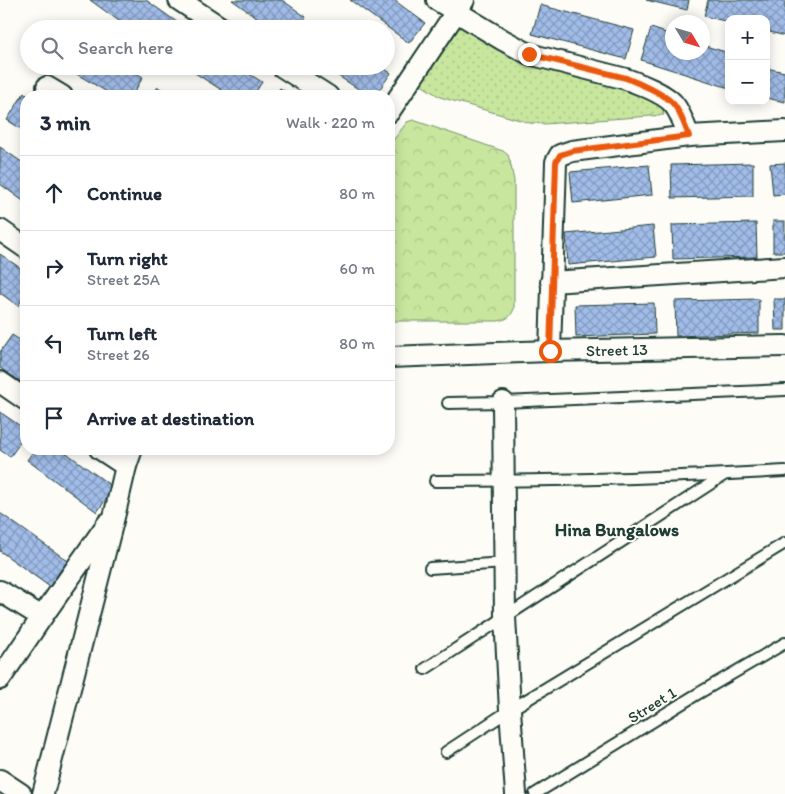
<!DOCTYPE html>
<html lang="en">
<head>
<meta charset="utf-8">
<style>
	body { margin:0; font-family:Itim,sans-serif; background:#f2f2f3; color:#1f2937 }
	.controls { position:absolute; right:15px; top:15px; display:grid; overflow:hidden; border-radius:10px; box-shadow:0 2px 12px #0003 }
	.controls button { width:45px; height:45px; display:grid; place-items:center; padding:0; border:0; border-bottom:1px solid #e0e1e3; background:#fff; color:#1f2937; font:25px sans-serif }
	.compass { position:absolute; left:665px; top:15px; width:45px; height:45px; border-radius:50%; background:#fff; box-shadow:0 2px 12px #0003; rotate:128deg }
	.stop { position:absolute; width:15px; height:15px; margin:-11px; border:4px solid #ea580c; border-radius:50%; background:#fff }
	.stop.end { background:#ea580c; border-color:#fff; box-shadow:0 1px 5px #0008 }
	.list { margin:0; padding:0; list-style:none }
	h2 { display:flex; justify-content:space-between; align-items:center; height:65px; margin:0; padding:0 20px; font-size:21px }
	h2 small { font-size:16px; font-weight:400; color:#747a83 }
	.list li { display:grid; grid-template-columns:32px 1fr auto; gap:15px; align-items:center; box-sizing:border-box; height:75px; padding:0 20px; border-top:1px solid #e0e1e3 }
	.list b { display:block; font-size:19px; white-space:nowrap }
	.list p { margin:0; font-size:16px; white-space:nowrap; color:#747a83 }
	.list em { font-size:16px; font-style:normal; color:#747a83 }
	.icon { flex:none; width:28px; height:28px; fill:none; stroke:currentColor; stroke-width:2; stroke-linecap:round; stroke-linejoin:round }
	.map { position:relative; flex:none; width:785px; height:794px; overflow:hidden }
	.search { position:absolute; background:#fff; box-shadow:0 2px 12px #0003; left:20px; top:20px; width:375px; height:55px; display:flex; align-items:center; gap:12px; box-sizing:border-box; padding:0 18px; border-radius:28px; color:#747a83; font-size:19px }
	.panel { position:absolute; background:#fff; box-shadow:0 2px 12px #0003; left:20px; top:90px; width:375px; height:365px; border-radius:20px }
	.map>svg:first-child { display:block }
	.grass { fill:url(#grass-dots); stroke:#749269 }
	.forest { fill:url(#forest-crowns); stroke:#749269 }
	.building { fill:url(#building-cross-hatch); stroke:#1f3d34 }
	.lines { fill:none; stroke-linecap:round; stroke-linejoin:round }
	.lane-casing { stroke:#1f3d34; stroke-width:14 }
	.street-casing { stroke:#1f3d34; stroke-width:24 }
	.lane { stroke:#fdfcf7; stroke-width:10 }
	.street { stroke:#fdfcf7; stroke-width:20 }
	.route { stroke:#ea580c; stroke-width:6 }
	.labels { text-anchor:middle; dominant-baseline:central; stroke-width:4; stroke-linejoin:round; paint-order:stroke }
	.street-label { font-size:16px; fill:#1f3d34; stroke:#fdfcf7 }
	.neighbourhood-label { font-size:18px; font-weight:bold; fill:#1f3d34; stroke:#fdfcf7 }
</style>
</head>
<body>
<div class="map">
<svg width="785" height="794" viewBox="0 0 785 794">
	<defs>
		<pattern id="grass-dots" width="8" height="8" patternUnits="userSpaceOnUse" patternTransform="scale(1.25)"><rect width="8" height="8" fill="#c8e69e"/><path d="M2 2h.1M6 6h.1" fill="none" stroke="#abc689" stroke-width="1.8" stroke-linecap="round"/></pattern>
		<pattern id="forest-crowns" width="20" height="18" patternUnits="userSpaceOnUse" patternTransform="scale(1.25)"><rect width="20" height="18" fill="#c8e69e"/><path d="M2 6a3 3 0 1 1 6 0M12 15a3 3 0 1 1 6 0" fill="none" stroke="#abc689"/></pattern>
		<pattern id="building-cross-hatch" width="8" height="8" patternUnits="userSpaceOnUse" patternTransform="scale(1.25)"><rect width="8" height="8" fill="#a1bce8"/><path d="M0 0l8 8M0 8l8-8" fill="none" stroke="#839abd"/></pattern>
	</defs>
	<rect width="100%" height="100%" fill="#fdfcf7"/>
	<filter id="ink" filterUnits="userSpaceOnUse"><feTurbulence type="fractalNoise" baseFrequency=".02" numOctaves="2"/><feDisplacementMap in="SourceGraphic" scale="10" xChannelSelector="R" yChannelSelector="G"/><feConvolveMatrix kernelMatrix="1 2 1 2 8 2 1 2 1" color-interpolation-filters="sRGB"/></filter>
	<g filter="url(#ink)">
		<!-- grass -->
		<path class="grass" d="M462,17L625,83L662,106L664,115L544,124L530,123L440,97L415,81Z"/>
		<!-- forest -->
		<path class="forest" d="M413,120L503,151L508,155L510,161L514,181V309C510,318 507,319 498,321H389V146L407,122Z"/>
		<!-- building -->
		<g class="building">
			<path d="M90,0H146L181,25L179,29H130Z"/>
			<path d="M232,0H282L306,17L298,29H273Z"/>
			<path d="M350,0H394L425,23L409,43Z"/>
			<path d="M646,0H689L687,10Z"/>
			<path d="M708,0H780L785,1V36L766,31V19H729V22L704,16Z"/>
			<path d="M540,5L634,30L626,59L532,34Z"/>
			<path d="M651,28L672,35V52H702V45L729,53V88L641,60Z"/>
			<path d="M63,66H124L143,77L132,96H114Z"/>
			<path d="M184,66H237L262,82L253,96H231Z"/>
			<path d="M323,66H380L391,73L375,96H369Z"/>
			<path d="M766,68L785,72V102L766,98Z"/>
			<path d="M158,87L172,96H151Z"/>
			<path d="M280,88L292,96H274Z"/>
			<path d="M24,93L29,96H26V132L7,120Z"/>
			<path d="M0,147L26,165V203L0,184Z"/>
			<path d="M753,163V196L672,198L671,165Z"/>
			<path d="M785,163V194L773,195L770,164Z"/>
			<path d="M649,165L652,195L573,203L570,172Z"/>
			<rect x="773" y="221" width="12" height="31"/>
			<path d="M756,223L757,257L673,259L672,225Z"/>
			<path d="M653,226L656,257L568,265L566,234Z"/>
			<path d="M0,254L26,272V294L18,306L0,293Z"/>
			<path d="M759,299V333L676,336L675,301Z"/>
			<path d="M774,299H785V330H775Z"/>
			<path d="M654,303L655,334L576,337L575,305Z"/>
			<path d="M12,335L26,344V385L0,368V352Z"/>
			<path d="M0,412L26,430V434L10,457L0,450Z"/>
			<path d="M35,449H61L114,488L97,512L27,460Z"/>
			<path d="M0,513L68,561L50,587L0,551Z"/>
		</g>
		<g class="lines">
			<!-- lane casing -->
			<g class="lane-casing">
				<g id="lane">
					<path d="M448,403L503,402L785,390"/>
					<path d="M435,481C552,481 669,478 785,471"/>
					<path d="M430,568L505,563"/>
					<path d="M425,669L724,475"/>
					<path d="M446,752L510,710L785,543"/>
					<path d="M535,794L694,696L785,643"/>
				</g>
			</g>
			<!-- street casing -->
			<g class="street-casing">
				<g id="street">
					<path d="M179,0L223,29"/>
					<path d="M437,0L503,40L529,54L626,79C640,84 667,94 675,106C681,114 685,127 689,136"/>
					<path d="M281,66L328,96"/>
					<path d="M47,87L62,96"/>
					<path d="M389,112L464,0"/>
					<path d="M0,230L26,248"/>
					<path d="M551,282L785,267"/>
					<path d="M550,351L556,162L560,155L572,151L689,136L785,131"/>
					<path id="s1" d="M389,357L550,351L785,346"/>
					<path d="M0,382L26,400"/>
					<path d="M503,402L505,617L510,710L516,794"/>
					<path d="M100,449L126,466"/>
					<path d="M0,591L42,617"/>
					<path d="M0,679L42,617L108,523"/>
					<path d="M0,780L21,794"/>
					<path d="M43,794L115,513L126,466L132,449"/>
				</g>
			</g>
			<!-- lane -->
			<use href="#lane" class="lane"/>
			<!-- street -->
			<use href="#street" class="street"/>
		</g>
	</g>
	<g class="lines" filter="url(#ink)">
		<!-- route -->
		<path class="route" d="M529,54L626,78C640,84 667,94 675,106C681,114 685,126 689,136L572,151L560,155L556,162L550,351"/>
	</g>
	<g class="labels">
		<!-- street labels -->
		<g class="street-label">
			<text stroke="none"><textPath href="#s1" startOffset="228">Street 13</textPath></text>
			<text transform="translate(652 705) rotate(-32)">Street 1</text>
		</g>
		<!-- neighbourhood labels -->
		<g class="neighbourhood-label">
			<text x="617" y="530">Hina Bungalows</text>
		</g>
	</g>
</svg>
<div class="controls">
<button>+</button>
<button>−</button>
</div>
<svg class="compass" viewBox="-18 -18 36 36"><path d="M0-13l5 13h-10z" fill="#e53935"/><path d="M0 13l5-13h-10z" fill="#747a83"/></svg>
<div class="stop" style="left:550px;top:351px"></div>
<div class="stop end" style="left:529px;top:54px"></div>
<div class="search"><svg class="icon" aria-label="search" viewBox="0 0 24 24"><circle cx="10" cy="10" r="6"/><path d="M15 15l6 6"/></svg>Search here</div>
<section class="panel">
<h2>3 min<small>Walk · 220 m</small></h2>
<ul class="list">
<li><svg class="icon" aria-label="ahead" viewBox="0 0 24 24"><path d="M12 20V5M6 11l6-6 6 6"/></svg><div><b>Continue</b></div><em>80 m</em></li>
<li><svg class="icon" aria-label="right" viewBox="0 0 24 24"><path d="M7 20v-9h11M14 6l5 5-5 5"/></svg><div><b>Turn right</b><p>Street 25A</p></div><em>60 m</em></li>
<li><svg class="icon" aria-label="left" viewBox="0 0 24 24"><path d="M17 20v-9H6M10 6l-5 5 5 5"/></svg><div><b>Turn left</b><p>Street 26</p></div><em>80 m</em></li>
<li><svg class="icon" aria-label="arrive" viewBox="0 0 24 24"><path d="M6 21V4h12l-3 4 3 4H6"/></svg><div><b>Arrive at destination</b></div></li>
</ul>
</section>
</div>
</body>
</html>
